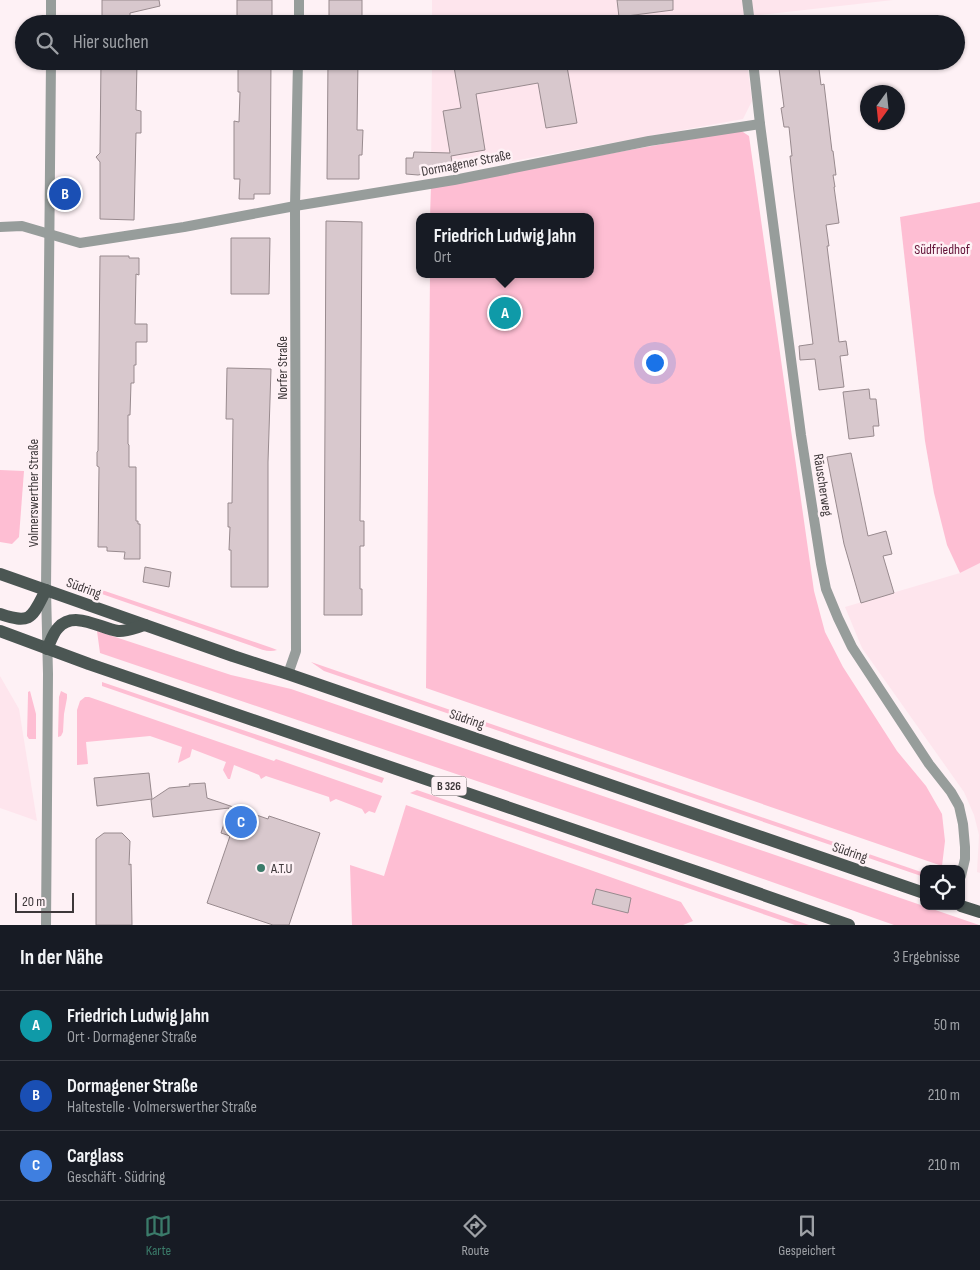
<!DOCTYPE html>
<html lang="de">
<head>
<meta charset="utf-8">
<style>
	body { margin:0; font-family:"Sofia Sans Condensed",sans-serif; background:#20242c; color:#f1f3f6 }
	.controls { position:absolute; right:15px; bottom:15px; display:grid; overflow:hidden; border-radius:10px; box-shadow:0 1px 4px #0004 }
	.controls button { width:45px; height:45px; display:grid; place-items:center; padding:0; border:0; border-bottom:1px solid #363941; background:#171b24; color:#f1f3f6; font:25px sans-serif }
	.compass { position:absolute; left:860px; top:85px; width:45px; height:45px; border-radius:50%; background:#171b24; box-shadow:0 1px 4px #0004; rotate:195deg }
	.scale { position:absolute; left:15px; bottom:12px; width:59px; box-sizing:border-box; padding-left:5px; border:2px solid #3d3739; border-top:0; font-size:14px; line-height:18px; white-space:nowrap; color:#3d3739; -webkit-text-stroke:4px #fef1f5; paint-order:stroke }
	.you { position:absolute; left:654px; top:362px; width:18px; height:18px; margin:-12px; border:4px solid #fff; border-radius:50%; background:#1a73e8; box-shadow:0 0 0 8px #1a73e833 }
	.badge { display:grid; place-items:center; width:32px; height:32px; border-radius:50%; background:#3b7b6a; color:#fff; font-size:16px; font-weight:700 }
	.pin { position:absolute; translate:-50% -50%; border:2px solid #fff; box-shadow:0 1px 5px #0006 }
	.popup { position:absolute; left:416px; top:213px; width:178px; height:65px; box-sizing:border-box; display:grid; place-content:center; border-radius:10px; background:#171b24; filter:drop-shadow(0 1px 4px #0005); font-size:16px; white-space:nowrap; color:#9ea1a6 }
	.popup b { font-size:19px; color:#f1f3f6 }
	.popup::after { content:''; position:absolute; left:50%; top:100%; margin-left:-10px; border:10px solid transparent; border-top-color:#171b24 }
	.list { margin:0; padding:0; list-style:none }
	h2 { display:flex; justify-content:space-between; align-items:center; height:65px; margin:0; padding:0 20px; font-size:21px }
	h2 small { font-size:16px; font-weight:400; color:#9ea1a6 }
	.list li { display:grid; grid-template-columns:32px 1fr auto; gap:15px; align-items:center; box-sizing:border-box; height:70px; padding:0 20px; border-top:1px solid #363941 }
	.list b { display:block; font-size:19px; white-space:nowrap }
	.list p { margin:0; font-size:16px; white-space:nowrap; color:#9ea1a6 }
	.list em { font-size:16px; font-style:normal; color:#9ea1a6 }
	.icon { flex:none; width:28px; height:28px; fill:none; stroke:currentColor; stroke-width:2; stroke-linecap:round; stroke-linejoin:round }
	.map { position:relative; flex:none; width:980px; height:925px; overflow:hidden }
	.search { position:absolute; background:#171b24; box-shadow:0 1px 4px #0004; left:15px; right:15px; top:15px; height:55px; display:flex; align-items:center; gap:12px; box-sizing:border-box; padding:0 18px; border-radius:28px; color:#9ea1a6; font-size:19px }
	.sheet { height:275px; background:#171b24 }
	nav { display:flex; justify-content:space-around; align-items:center; box-sizing:border-box; height:70px; border-top:1px solid #363941; background:#171b24; font-size:14px; color:#9ea1a6 }
	nav a { display:grid; justify-items:center; gap:2px }
	nav .on { color:#3b7b6a }
	.map>svg:first-child { display:block }
	.built { fill:#fee5ed }
	.green { fill:#febed3 }
	.building { fill:#d8c8cd; stroke:#988a8e }
	.lines { fill:none; stroke-linecap:round; stroke-linejoin:round }
	.minor { stroke:#979d9b; stroke-width:10 }
	.primary { stroke:#4b5653; stroke-width:12 }
	.poi-dot { fill:#3b7b6a; stroke:#fef1f5; stroke-width:2 }
	.labels { text-anchor:middle; dominant-baseline:central; stroke-width:5; stroke-linejoin:round; paint-order:stroke }
	.shield { fill:#fef1f5; stroke:#776f71; stroke-width:1 }
	.shield-label { font-size:12px; font-weight:bold; fill:#3d3739 }
	.street-label { font-size:14px; fill:#3d3739; stroke:#fef1f5 }
	.park-label { font-size:14px; fill:#631338; stroke:#fef1f5 }
	.poi-label { font-size:14px; fill:#3d3739; stroke:#fef1f5; text-anchor:start }
</style>
</head>
<body>
<div class="map">
<svg width="980" height="925" viewBox="0 0 980 925">
	<rect width="100%" height="100%" fill="#fef1f5"/>
	<!-- built -->
	<g class="built">
		<path d="M432,0H893L759,15L748,24H432Z"/>
		<path d="M432,61H747L752,101L743,119L431,176Z"/>
		<path d="M980,563V873L977,872L979,835L974,815L964,792L862,648L845,607L960,573Z"/>
		<path d="M0,676L19,709L37,821L0,808Z"/>
	</g>
	<!-- green -->
	<g class="green">
		<path d="M740,130L749,136L814,591L825,632L843,667L897,751L926,786L942,814L945,841L942,866L426,688L430,274H590V217H430L431,186Z"/>
		<path d="M980,202V563L960,573L947,545L934,493L925,441L900,217Z"/>
		<path d="M0,470L24,471L19,537L12,544L0,542Z"/>
		<path d="M99,589L272,648L277,650C269,653 260,649 252,646L99,593L97,592Z"/>
		<path d="M97,631L231,675L291,689L979,925H894L715,862L100,653Z"/>
		<path d="M311,662L924,873V877L324,671Z"/>
		<path d="M102,682L384,778L382,783L102,686Z"/>
		<path d="M30,691L36,714V739H29L27,736L28,695V692Z"/>
		<path d="M61,691L67,694V698L64,714L63,732L61,736L58,737L59,697Z"/>
		<path d="M85,697H89L274,761L276,759L382,796L375,813L369,811L365,814L362,809L336,799L330,802L329,797L266,776L261,779L259,775L234,765L230,779H228L223,770L226,762L192,749L190,757L178,763L182,747L150,736L86,742L88,764L77,765V710L80,701Z"/>
		<path d="M417,790L809,925H795L410,793Z"/>
		<path d="M406,805L681,902L693,921L683,925H352L350,865L384,876Z"/>
	</g>
	<!-- building -->
	<g class="building">
		<path d="M102,0H159L160,6L130,13V24H102Z"/>
		<rect x="237" y="0" width="35" height="24"/>
		<rect x="329" y="0" width="33" height="24"/>
		<path d="M617,0H673V10L619,17Z"/>
		<path d="M101,61H131V63H137L136,110L141,111V133H136L134,220L100,219V162L96,157L100,153Z"/>
		<path d="M238,61H271L270,194H254V199H239L240,179H234V121L239,122L240,92H238Z"/>
		<path d="M328,61H358L357,130H363L362,155H359V179H327Z"/>
		<path d="M453,61H566L577,123L546,128L538,83L476,94L485,150L451,156L453,168L418,175L406,174V158H413L414,152L450,153L443,111L461,108Z"/>
		<path d="M778,61H818L821,85L824,84L832,151H833L836,175H833L835,187H834L839,223L826,225L829,246H827L839,342L846,341L848,355L840,356L844,387L819,390L815,359L800,360L799,346L813,344L794,192L790,156H792L789,127H784L781,108L784,107Z"/>
		<path d="M326,221L362,222L360,521H364V546H360V589H362V615H324Z"/>
		<path d="M231,238H270L269,294H231Z"/>
		<path d="M100,256H129V258H139V275L136,274L135,324H147V342H136V365H134V383H131L130,415H128V444L129,445V467H136V521H138V524H140V559H124L125,552L107,551V547H98L99,467L97,466V452L98,451Z"/>
		<path d="M227,368L271,369L268,462V587H231V550H229L230,527H228V503H232L233,419H226Z"/>
		<path d="M869,389L870,399H876L879,426H873L874,436L849,439L843,392Z"/>
		<path d="M851,453L868,536L886,531L892,554L883,556L894,593L861,603L844,544L827,457Z"/>
		<path d="M145,567L171,572L169,587L143,582Z"/>
		<path d="M149,773L152,799L97,806L94,778Z"/>
		<path d="M205,783L207,798L268,819L269,816L320,833L289,925H273L207,903L230,836L221,833L229,808L153,817L151,800L169,788L190,786L189,784Z"/>
		<path d="M104,833H122L130,841L129,865L131,864L132,925H96V839Z"/>
		<path d="M596,889L631,898L628,913L592,904Z"/>
	</g>
	<g class="lines">
		<!-- minor -->
		<g class="minor">
			<path d="M747,0L750,24"/>
			<path d="M51,24V0"/>
			<path d="M299,24V0"/>
			<path d="M753,61L760,124L801,435L821,564L826,589L838,618L852,647L929,764L951,792L959,806L963,824L965,847V859L961,876"/>
			<path d="M0,227L22,226L80,243L184,227L295,206L454,180L649,141L760,124"/>
			<path d="M288,674L296,651L295,206L298,61"/>
			<path d="M46,925L48,674L46,590L51,61"/>
		</g>
		<!-- primary -->
		<g class="primary">
			<path d="M0,574L233,656L288,674L924,893"/>
			<path d="M0,614C32,625 32,617 46,590"/>
			<path d="M0,631L89,664L712,877L849,925"/>
			<path d="M47,649C50,643 53,633 58,628C74,610 99,628 118,631C126,632 137,627 145,625"/>
			<path d="M961,906L980,912"/>
		</g>
	</g>
	<!-- markers -->
	<circle class="poi-dot" cx="261" cy="868" r="5"/>
	<g class="labels">
		<!-- shield labels -->
		<rect class="shield" x="431.5" y="776.5" width="35" height="19" rx="4"/>
		<g class="shield-label">
			<text x="449" y="786">B 326</text>
		</g>
		<!-- street labels -->
		<g class="street-label">
			<text transform="translate(466 163) rotate(-11)">Dormagener Straße</text>
			<text transform="translate(282 368) rotate(-90)">Norfer Straße</text>
			<text transform="translate(823 485) rotate(81)">Räuscherweg</text>
			<text transform="translate(33 493) rotate(-90)">Volmerswerther Straße</text>
			<text transform="translate(84 588) rotate(20)">Südring</text>
			<text transform="translate(467 719) rotate(19)">Südring</text>
			<text transform="translate(850 852) rotate(19)">Südring</text>
		</g>
		<!-- park labels -->
		<g class="park-label">
			<text x="942" y="249">Südfriedhof</text>
		</g>
		<!-- poi labels -->
		<g class="poi-label">
			<text x="271" y="868">A.T.U</text>
		</g>
	</g>
</svg>
<div class="controls">
<button><svg class="icon" aria-label="locate" viewBox="0 0 24 24"><circle cx="12" cy="12" r="6"/><path d="M12 2v4M12 18v4M2 12h4M18 12h4"/></svg></button>
</div>
<svg class="compass" viewBox="-18 -18 36 36"><path d="M0-13l5 13h-10z" fill="#e53935"/><path d="M0 13l5-13h-10z" fill="#9ea1a6"/></svg>
<div class="scale">20 m</div>
<div class="you"></div>
<div class="pin badge" style="left:505px;top:313px;background:#0f9aa8">A</div>
<div class="popup"><b>Friedrich Ludwig Jahn</b>Ort</div>
<div class="pin badge" style="left:65px;top:194px;background:#1a4fb4">B</div>
<div class="pin badge" style="left:241px;top:822px;background:#3f7fe0">C</div>
<div class="search"><svg class="icon" aria-label="search" viewBox="0 0 24 24"><circle cx="10" cy="10" r="6"/><path d="M15 15l6 6"/></svg>Hier suchen</div>
</div>
<section class="sheet">
<h2>In der Nähe<small>3 Ergebnisse</small></h2>
<ul class="list">
<li><span class="badge" style="background:#0f9aa8">A</span><div><b>Friedrich Ludwig Jahn</b><p>Ort · Dormagener Straße</p></div><em>50 m</em></li>
<li><span class="badge" style="background:#1a4fb4">B</span><div><b>Dormagener Straße</b><p>Haltestelle · Volmerswerther Straße</p></div><em>210 m</em></li>
<li><span class="badge" style="background:#3f7fe0">C</span><div><b>Carglass</b><p>Geschäft · Südring</p></div><em>210 m</em></li>
</ul>
</section>
<nav>
<a class="on"><svg class="icon" aria-label="map" viewBox="0 0 24 24"><path d="M3 6l6-2 6 2 6-2v14l-6 2-6-2-6 2zM9 4v14M15 6v14"/></svg>Karte</a>
<a><svg class="icon" aria-label="directions" viewBox="0 0 24 24"><path d="M12 3l9 9-9 9-9-9zM9 14v-3h6M13 9l2 2-2 2"/></svg>Route</a>
<a><svg class="icon" aria-label="saved" viewBox="0 0 24 24"><path d="M7 4h10v16l-5-4-5 4z"/></svg>Gespeichert</a>
</nav>
</body>
</html>
